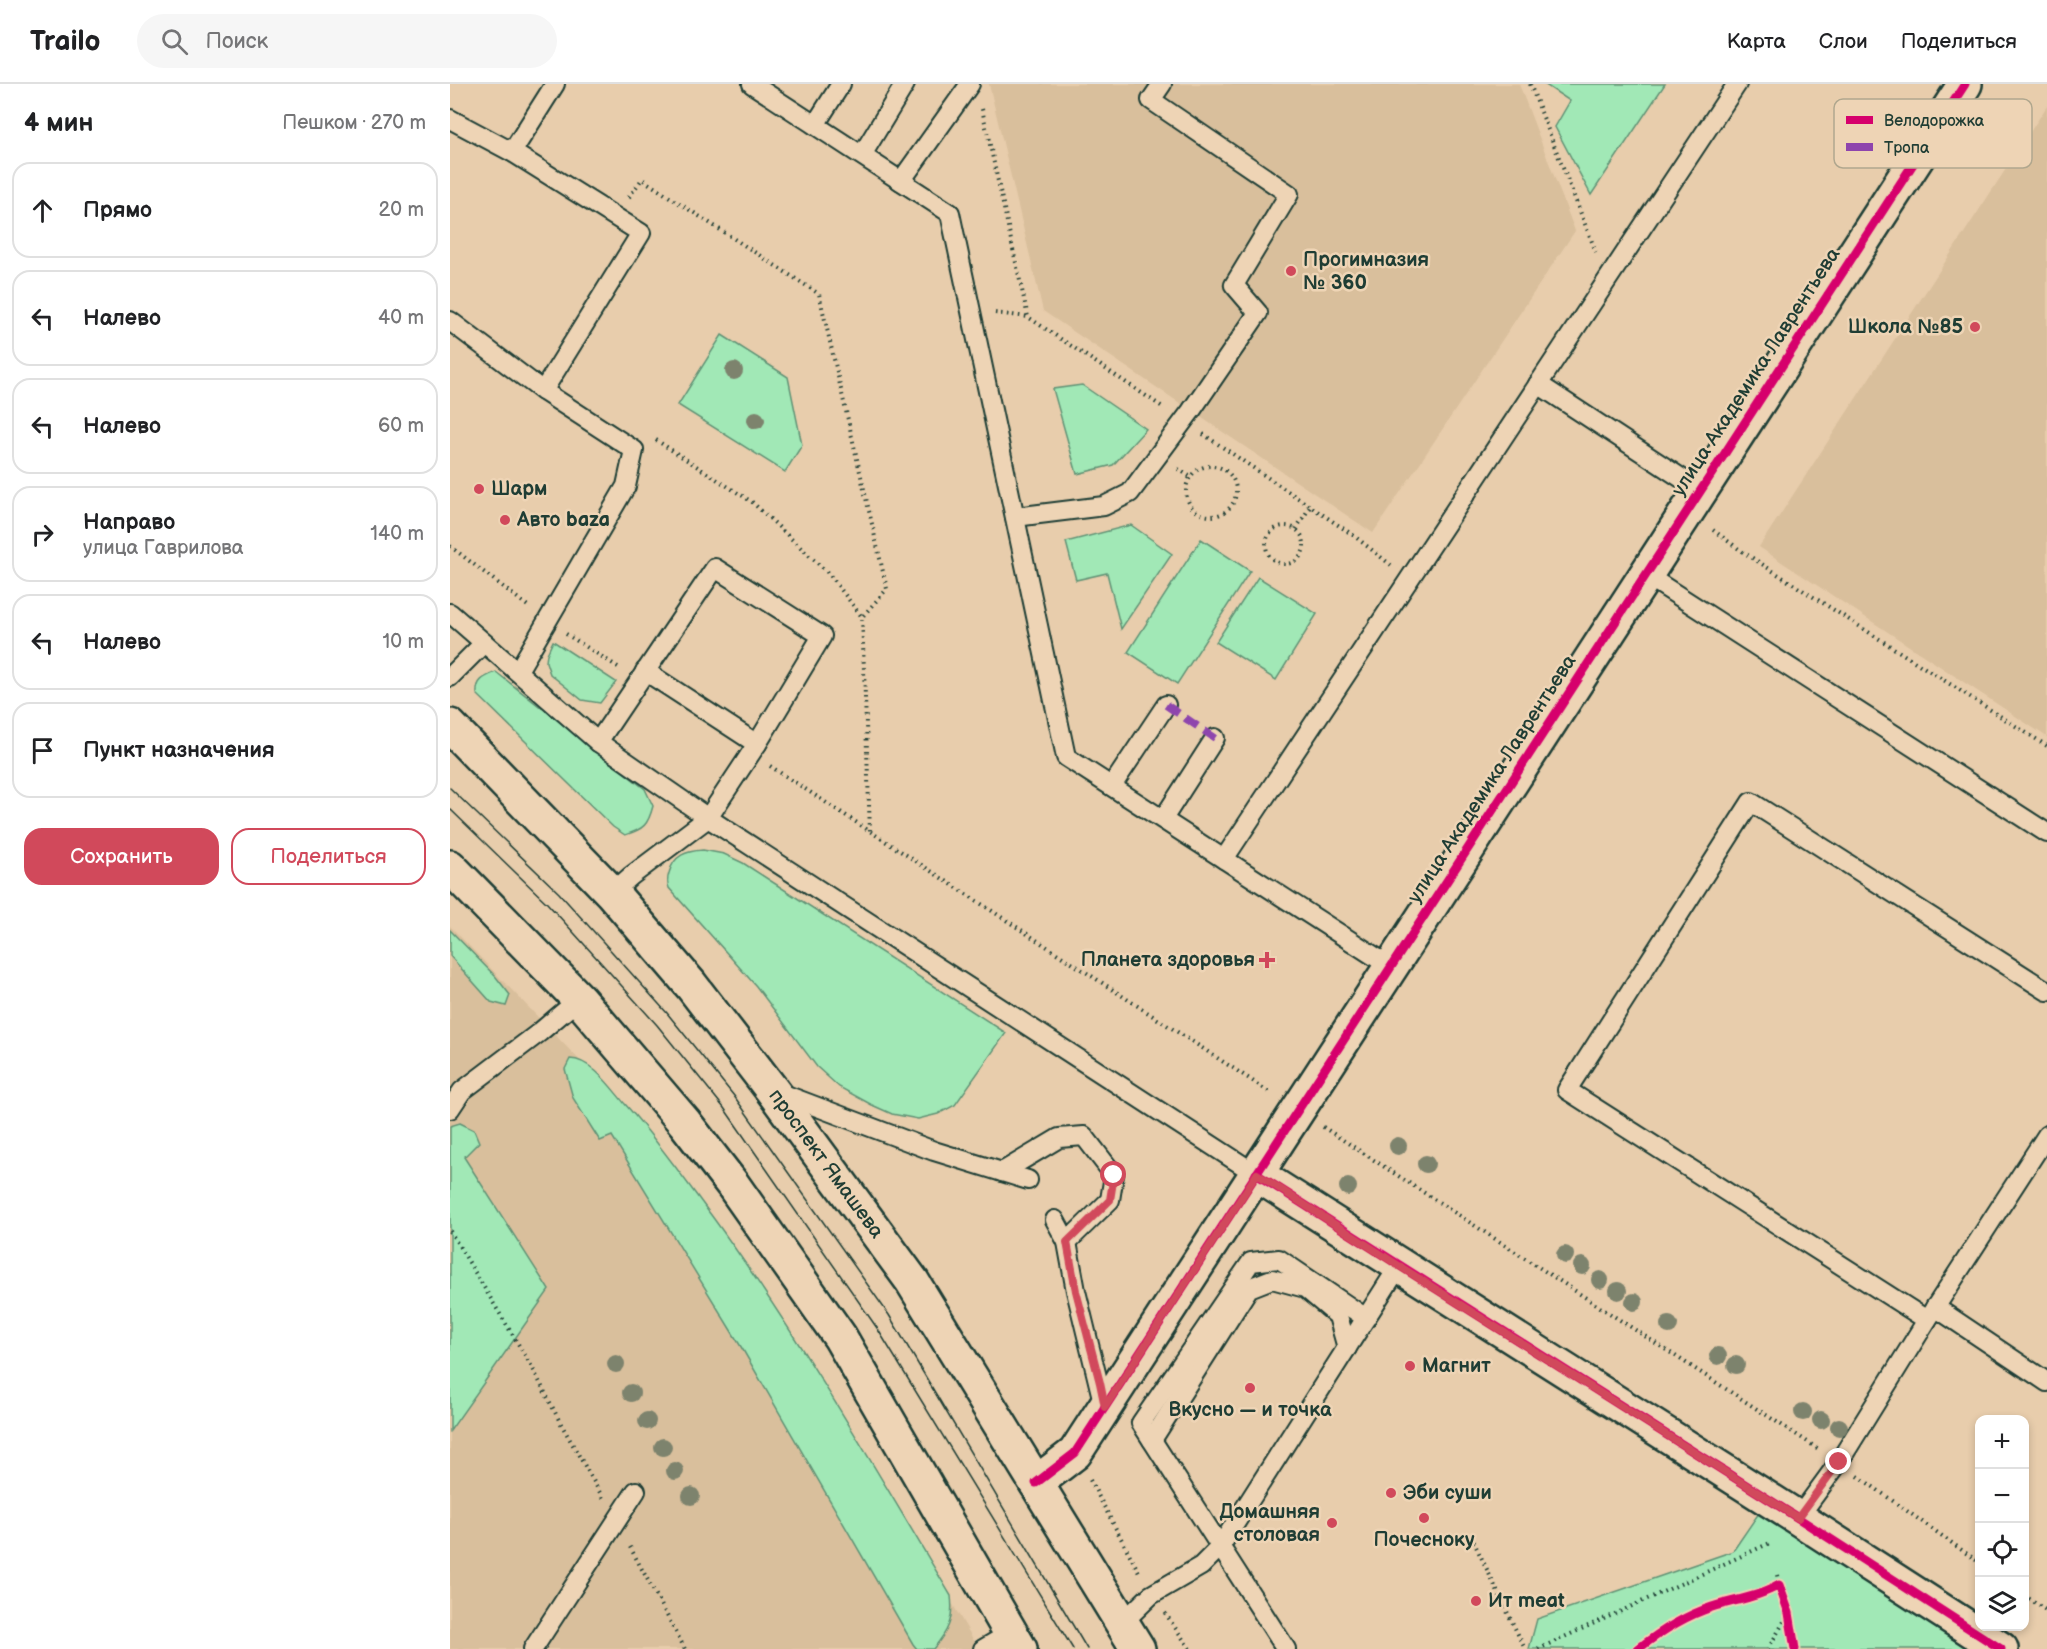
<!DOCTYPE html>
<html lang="ru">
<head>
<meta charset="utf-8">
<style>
	body { margin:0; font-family:"Balsamiq Sans",sans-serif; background:#f6f6f6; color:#202124 }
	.controls { position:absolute; right:18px; bottom:18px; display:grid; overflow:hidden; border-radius:12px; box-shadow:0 3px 9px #0003 }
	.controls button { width:54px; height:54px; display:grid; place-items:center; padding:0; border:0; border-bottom:2px solid #e0e0e0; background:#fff; color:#202124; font:30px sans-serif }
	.stop { position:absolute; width:18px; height:18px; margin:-14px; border:4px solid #d1495b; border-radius:50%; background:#fff }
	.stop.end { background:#d1495b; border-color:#fff; box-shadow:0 2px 6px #0008 }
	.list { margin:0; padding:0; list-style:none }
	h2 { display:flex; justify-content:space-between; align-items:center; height:78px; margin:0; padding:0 24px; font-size:26px }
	h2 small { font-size:20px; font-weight:400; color:#757577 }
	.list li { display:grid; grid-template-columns:39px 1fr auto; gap:18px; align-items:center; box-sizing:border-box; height:96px; margin:0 12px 12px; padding:0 12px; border:2px solid #e0e0e0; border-radius:18px }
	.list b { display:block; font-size:22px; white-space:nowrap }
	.list p { margin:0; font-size:20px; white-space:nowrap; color:#757577 }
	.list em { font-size:20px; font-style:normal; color:#757577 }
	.actions { display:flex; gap:12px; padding:18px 24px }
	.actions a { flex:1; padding:14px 0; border:2px solid #d1495b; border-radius:18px; text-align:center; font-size:21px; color:#d1495b }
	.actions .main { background:#d1495b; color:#fff }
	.icon { flex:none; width:33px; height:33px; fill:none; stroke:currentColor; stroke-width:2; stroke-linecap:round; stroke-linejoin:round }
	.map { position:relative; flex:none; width:1597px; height:1565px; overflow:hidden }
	header { display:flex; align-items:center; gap:36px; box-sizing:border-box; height:84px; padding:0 30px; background:#fff; border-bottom:2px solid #e0e0e0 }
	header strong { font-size:28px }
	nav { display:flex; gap:33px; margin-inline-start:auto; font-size:21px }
	.search { width:420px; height:54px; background:#f6f6f6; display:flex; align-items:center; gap:15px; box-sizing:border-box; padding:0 21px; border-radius:33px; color:#757577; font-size:22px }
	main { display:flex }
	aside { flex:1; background:#fff }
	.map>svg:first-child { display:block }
	.built { fill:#d9bf9c }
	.green { fill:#a1e8b6; stroke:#609275; stroke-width:1.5 }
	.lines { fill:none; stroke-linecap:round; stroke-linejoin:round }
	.service-casing { stroke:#1f3d34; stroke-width:22 }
	.minor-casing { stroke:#1f3d34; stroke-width:38 }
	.primary-casing { stroke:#1f3d34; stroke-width:38 }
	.path { stroke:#1f3d34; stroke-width:4; stroke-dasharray:1.5 4.5; stroke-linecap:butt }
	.service { stroke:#eed4b5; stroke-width:18 }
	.minor { stroke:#eed4b5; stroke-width:33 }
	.primary { stroke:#eed4b5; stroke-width:33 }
	.tram { stroke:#1f3d34; stroke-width:1.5 }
	.quiet { stroke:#8e44ad; stroke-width:8; stroke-dasharray:15 8; stroke-linecap:butt }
	.cycleway-casing { stroke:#eed4b5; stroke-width:13 }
	.cycleway { stroke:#d6006c; stroke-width:9 }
	.tree { fill:#7d836d }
	.route { stroke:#d1495b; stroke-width:8 }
	.poi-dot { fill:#d1495b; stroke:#eed4b5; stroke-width:2 }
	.labels { text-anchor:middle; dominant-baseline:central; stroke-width:5; stroke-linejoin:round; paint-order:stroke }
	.poi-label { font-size:20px; font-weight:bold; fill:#1f3d34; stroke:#eed4b5; text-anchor:start }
	.street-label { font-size:20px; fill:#1f3d34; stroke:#eed4b5 }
	.key { fill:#eed4b5; stroke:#b0a78e; stroke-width:1.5 }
	.key-label { font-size:16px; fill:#1f3d34 }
</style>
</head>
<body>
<header>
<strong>Trailo</strong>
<div class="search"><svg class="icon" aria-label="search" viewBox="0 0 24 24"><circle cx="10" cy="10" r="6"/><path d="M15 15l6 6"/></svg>Поиск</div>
<nav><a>Карта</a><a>Слои</a><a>Поделиться</a></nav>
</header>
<main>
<aside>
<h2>4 мин<small>Пешком · 270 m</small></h2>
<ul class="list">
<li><svg class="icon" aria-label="ahead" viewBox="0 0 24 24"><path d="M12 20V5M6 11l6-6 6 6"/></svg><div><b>Прямо</b></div><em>20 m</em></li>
<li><svg class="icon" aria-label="left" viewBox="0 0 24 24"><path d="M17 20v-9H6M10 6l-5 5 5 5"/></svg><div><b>Налево</b></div><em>40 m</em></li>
<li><svg class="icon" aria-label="left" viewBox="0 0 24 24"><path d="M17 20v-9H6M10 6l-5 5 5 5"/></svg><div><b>Налево</b></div><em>60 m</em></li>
<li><svg class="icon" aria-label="right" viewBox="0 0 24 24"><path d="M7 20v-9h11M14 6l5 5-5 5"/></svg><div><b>Направо</b><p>улица Гаврилова</p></div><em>140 m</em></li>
<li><svg class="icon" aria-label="left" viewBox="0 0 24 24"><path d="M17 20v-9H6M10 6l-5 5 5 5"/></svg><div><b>Налево</b></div><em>10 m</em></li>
<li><svg class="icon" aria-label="arrive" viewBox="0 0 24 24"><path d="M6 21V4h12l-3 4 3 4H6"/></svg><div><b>Пункт назначения</b></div></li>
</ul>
<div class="actions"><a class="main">Сохранить</a><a>Поделиться</a></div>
</aside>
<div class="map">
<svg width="1597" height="1565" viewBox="0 0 1597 1565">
	<rect width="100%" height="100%" fill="#e8cdac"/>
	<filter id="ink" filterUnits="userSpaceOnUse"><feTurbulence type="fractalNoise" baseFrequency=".0167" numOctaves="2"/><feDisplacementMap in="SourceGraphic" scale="12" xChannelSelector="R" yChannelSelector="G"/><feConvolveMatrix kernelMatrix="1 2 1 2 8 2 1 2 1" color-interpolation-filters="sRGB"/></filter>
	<g filter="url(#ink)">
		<!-- built -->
		<g class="built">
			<path d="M539,0H1069L1125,147L923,449L593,227Z"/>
			<path d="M1597,22V653L1309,463Z"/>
			<path d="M0,842L139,986L359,1277L529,1565H0Z"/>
		</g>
		<!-- green -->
		<g class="green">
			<path d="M1094,0H1215L1141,111L1105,43L1120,17Z"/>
			<path d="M272,251L338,293L352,361L335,388L228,321Z"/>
			<path d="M632,301L696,345L663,381L627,390L603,305Z"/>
			<path d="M681,441L722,470L671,545L657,489L626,496L616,458Z"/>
			<path d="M751,455L800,487L727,600L678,568Z"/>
			<path d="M808,493L867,530L826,596L766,558Z"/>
			<path d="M103,557L166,598L150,619L132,616L100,590L96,578L97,570Z"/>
			<path d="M46,588L195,705L203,722C198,741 194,745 175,751L163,743L27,610C26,596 34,593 46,588Z"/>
			<path d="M253,766L274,770L293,779L556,949L505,1021L488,1030L468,1035L442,1030L422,1021L389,1003L367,983L306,902L219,804C217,798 217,795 219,789C224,771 236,767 253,766Z"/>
			<path d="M0,846L46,893L60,911L56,922L41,918L0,872Z"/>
			<path d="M120,975C142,975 162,1005 175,1020C207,1056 235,1096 264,1135C351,1255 425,1384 501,1512C504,1536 498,1547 483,1565H467L463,1560L293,1266L162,1052L150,1057L123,1014L115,985Z"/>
			<path d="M10,1039L24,1046L29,1058L14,1073L99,1206L0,1347V1042Z"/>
			<path d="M1311,1426L1524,1565H1079L1087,1535L1283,1467Z"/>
		</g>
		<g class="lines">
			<!-- service casing -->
			<g class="service-casing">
				<g id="service">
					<path d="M302,0L500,129L616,673L941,883"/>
					<path d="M0,35L62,68L191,149L93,307"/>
					<path d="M365,41L391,0"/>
					<path d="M62,68L105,0"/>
					<path d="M412,71L455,0"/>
					<path d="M451,97L520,0"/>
					<path d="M0,237L93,307L184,366L176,402L68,587"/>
					<path d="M1088,300L1251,407"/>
					<path d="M565,433L654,422L680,409L741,327L808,229L784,201L839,110L701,16L712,0"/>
					<path d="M1196,491L1597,749"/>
					<path d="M0,529L148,658L258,734L806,1090"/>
					<path d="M195,587L307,660"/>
					<path d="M0,593L34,559"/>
					<path d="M148,658L265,484L372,552L307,660L258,734L181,792L162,809"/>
					<path d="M662,702L716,621"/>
					<path d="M713,735L765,654"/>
					<path d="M774,775L1287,0"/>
					<path d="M328,1008L484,1067L578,1096"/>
					<path d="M0,1025L12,1007L90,948L129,915"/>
					<path d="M552,1088L609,1054L634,1052L664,1091L660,1116L617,1158"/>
					<path d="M605,1136L617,1158L626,1207L654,1322"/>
					<path d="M1485,1223L1597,1298"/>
					<path d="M1477,1236L1117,1006L1301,718L1597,907"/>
					<path d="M702,1356L799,1204L822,1195L855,1204L888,1232L897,1264"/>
					<path d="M1348,1434L1389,1378L1477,1236L1597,1051"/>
					<path d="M671,1540L701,1511L751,1482L770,1463L949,1182"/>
					<path d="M83,1565L186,1407"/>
					<path d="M533,1565L562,1548"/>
					<path d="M836,1565L691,1339L801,1178L829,1175L916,1234"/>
				</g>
			</g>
			<!-- minor casing -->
			<g class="minor-casing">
				<g id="minor">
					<path d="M806,1090L1348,1434L1551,1565"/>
					<path d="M586,1399L625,1369L1515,0"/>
				</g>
			</g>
			<!-- primary casing -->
			<g class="primary-casing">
				<g id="primary">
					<path id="s1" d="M0,642L162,809L241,901L322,1006L462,1197L688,1565"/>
					<path d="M0,783L129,915L235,1039L283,1101L390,1253L570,1565"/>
				</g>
			</g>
			<!-- path -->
			<g class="path">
				<path d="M1080,0L1146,168"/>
				<path d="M532,25L578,233"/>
				<path d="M179,113L192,95L369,210L437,505L412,533"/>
				<path d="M545,229L578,233L714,324"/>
				<path d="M753,350L903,451L941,481"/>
				<path d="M206,356L302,418L379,490L412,533L420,747"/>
				<circle cx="761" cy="407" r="25"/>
				<path d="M728,385L741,393"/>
				<circle cx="835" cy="461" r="19"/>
				<path d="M846,445L860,423"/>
				<path d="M1263,446L1293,468L1597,662"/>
				<path d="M0,462L79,523"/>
				<path d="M116,550L168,583"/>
				<path d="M320,682L821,1009"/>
				<path d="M873,1043L1370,1366"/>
				<path d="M0,1147L82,1283L110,1338L153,1414"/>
				<path d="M1408,1392L1530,1479"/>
				<path d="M640,1396L690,1490"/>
				<path d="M1021,1452L1075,1565"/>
				<path d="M180,1463L235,1565"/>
				<path d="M1327,1491L1329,1501"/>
				<path d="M1574,1511L1597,1527"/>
				<path d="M715,1529L740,1565"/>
				<path d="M1088,1565L1322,1458"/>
				<path d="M1318,1565L1339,1529"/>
			</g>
			<!-- service -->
			<use href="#service" class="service"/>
			<!-- minor -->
			<use href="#minor" class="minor"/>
			<!-- primary -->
			<use href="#primary" class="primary"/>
			<!-- tram -->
			<g class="tram">
				<path d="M0,704L109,809L217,929L284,1012L439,1231L637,1565"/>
				<path d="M0,725L97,819L207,941L274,1024L427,1244L623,1565"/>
			</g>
			<!-- quiet -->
			<path class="quiet" d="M716,621L765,654"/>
			<!-- cycleway casing -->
			<g class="cycleway-casing">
				<g id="cycleway">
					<path d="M806,1090L1348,1434L1551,1565"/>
					<path d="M586,1399L625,1369L1515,0"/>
					<path d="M1188,1565C1211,1547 1234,1532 1262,1523C1284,1516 1309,1513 1329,1501L1339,1529L1345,1565"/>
				</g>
			</g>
			<!-- cycleway -->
			<use href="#cycleway" class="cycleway"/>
		</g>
		<!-- trees -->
		<g class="tree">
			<circle cx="284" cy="287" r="9"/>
			<circle cx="306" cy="336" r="9"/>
			<circle cx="948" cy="1062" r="9"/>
			<circle cx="976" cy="1080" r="9"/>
			<circle cx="898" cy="1103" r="9"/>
			<circle cx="1115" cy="1171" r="9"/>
			<circle cx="1132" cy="1182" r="9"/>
			<circle cx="1150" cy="1196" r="9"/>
			<circle cx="1168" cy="1207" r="9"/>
			<circle cx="1184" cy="1218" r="9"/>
			<circle cx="1219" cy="1241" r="9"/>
			<circle cx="1268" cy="1272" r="9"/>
			<circle cx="166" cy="1280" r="9"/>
			<circle cx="1286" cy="1281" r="9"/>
			<circle cx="181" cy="1309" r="9"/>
			<circle cx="1353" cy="1328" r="9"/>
			<circle cx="1371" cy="1336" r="9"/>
			<circle cx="197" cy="1337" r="9"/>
			<circle cx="1389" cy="1343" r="9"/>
			<circle cx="213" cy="1363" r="9"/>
			<circle cx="225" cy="1387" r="9"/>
			<circle cx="241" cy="1412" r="9"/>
		</g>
	</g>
	<g class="lines" filter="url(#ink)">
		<!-- route -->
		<path class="route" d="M664,1091L660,1116L617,1158L626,1207L650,1299L655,1323L807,1090L949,1182L1348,1434L1389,1378"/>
	</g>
	<!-- markers -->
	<g class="poi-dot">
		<circle cx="841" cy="187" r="6"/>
		<circle cx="1525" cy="243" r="6"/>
		<circle cx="29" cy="405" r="6"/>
		<circle cx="55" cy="436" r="6"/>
		<path d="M814 867h6v6h6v6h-6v6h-6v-6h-6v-6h6z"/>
		<circle cx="960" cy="1282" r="6"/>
		<circle cx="800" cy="1304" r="6"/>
		<circle cx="941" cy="1409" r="6"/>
		<circle cx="974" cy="1434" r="6"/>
		<circle cx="882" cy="1439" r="6"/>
		<circle cx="1026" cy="1517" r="6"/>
	</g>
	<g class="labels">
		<!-- poi labels -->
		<g class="poi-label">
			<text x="853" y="176">Прогимназия<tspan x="853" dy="23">№ 360</tspan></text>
			<text x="1513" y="243" text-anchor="end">Школа №85</text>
			<text x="41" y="405">Шарм</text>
			<text x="67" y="436">Авто baza</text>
			<text x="805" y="876" text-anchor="end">Планета здоровья</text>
			<text x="972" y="1282">Магнит</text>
			<text x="800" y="1326" text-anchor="middle">Вкусно — и точка</text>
			<text x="953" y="1409">Эби суши</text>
			<text x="870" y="1428" text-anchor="end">Домашняя<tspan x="870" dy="23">столовая</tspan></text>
			<text x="974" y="1456" text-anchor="middle">Почесноку</text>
			<text x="1038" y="1517">Ит meat</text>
		</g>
		<!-- street labels -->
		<g class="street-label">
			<text transform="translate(1306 288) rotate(-57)">улица Академика Лаврентьева</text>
			<text transform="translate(1042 695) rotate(-57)">улица Академика Лаврентьева</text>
			<text stroke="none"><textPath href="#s1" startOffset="578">проспект Ямашева</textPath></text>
		</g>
	</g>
	<!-- legend -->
	<rect x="1384" y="15" width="198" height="69" rx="9" class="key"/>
	<rect x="1396" y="32" width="27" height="8" fill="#d6006c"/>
	<rect x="1396" y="59" width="27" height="8" fill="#8e44ad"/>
	<g class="key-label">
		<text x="1434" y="42">Велодорожка</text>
		<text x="1434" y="69">Тропа</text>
	</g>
</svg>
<div class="controls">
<button>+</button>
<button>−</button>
<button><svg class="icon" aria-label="locate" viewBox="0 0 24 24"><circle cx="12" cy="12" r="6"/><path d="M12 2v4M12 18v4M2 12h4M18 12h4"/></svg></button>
<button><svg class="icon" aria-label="layers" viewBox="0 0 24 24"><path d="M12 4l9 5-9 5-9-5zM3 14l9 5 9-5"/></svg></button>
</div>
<div class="stop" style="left:664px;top:1091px"></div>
<div class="stop end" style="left:1389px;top:1378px"></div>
</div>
</main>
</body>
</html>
